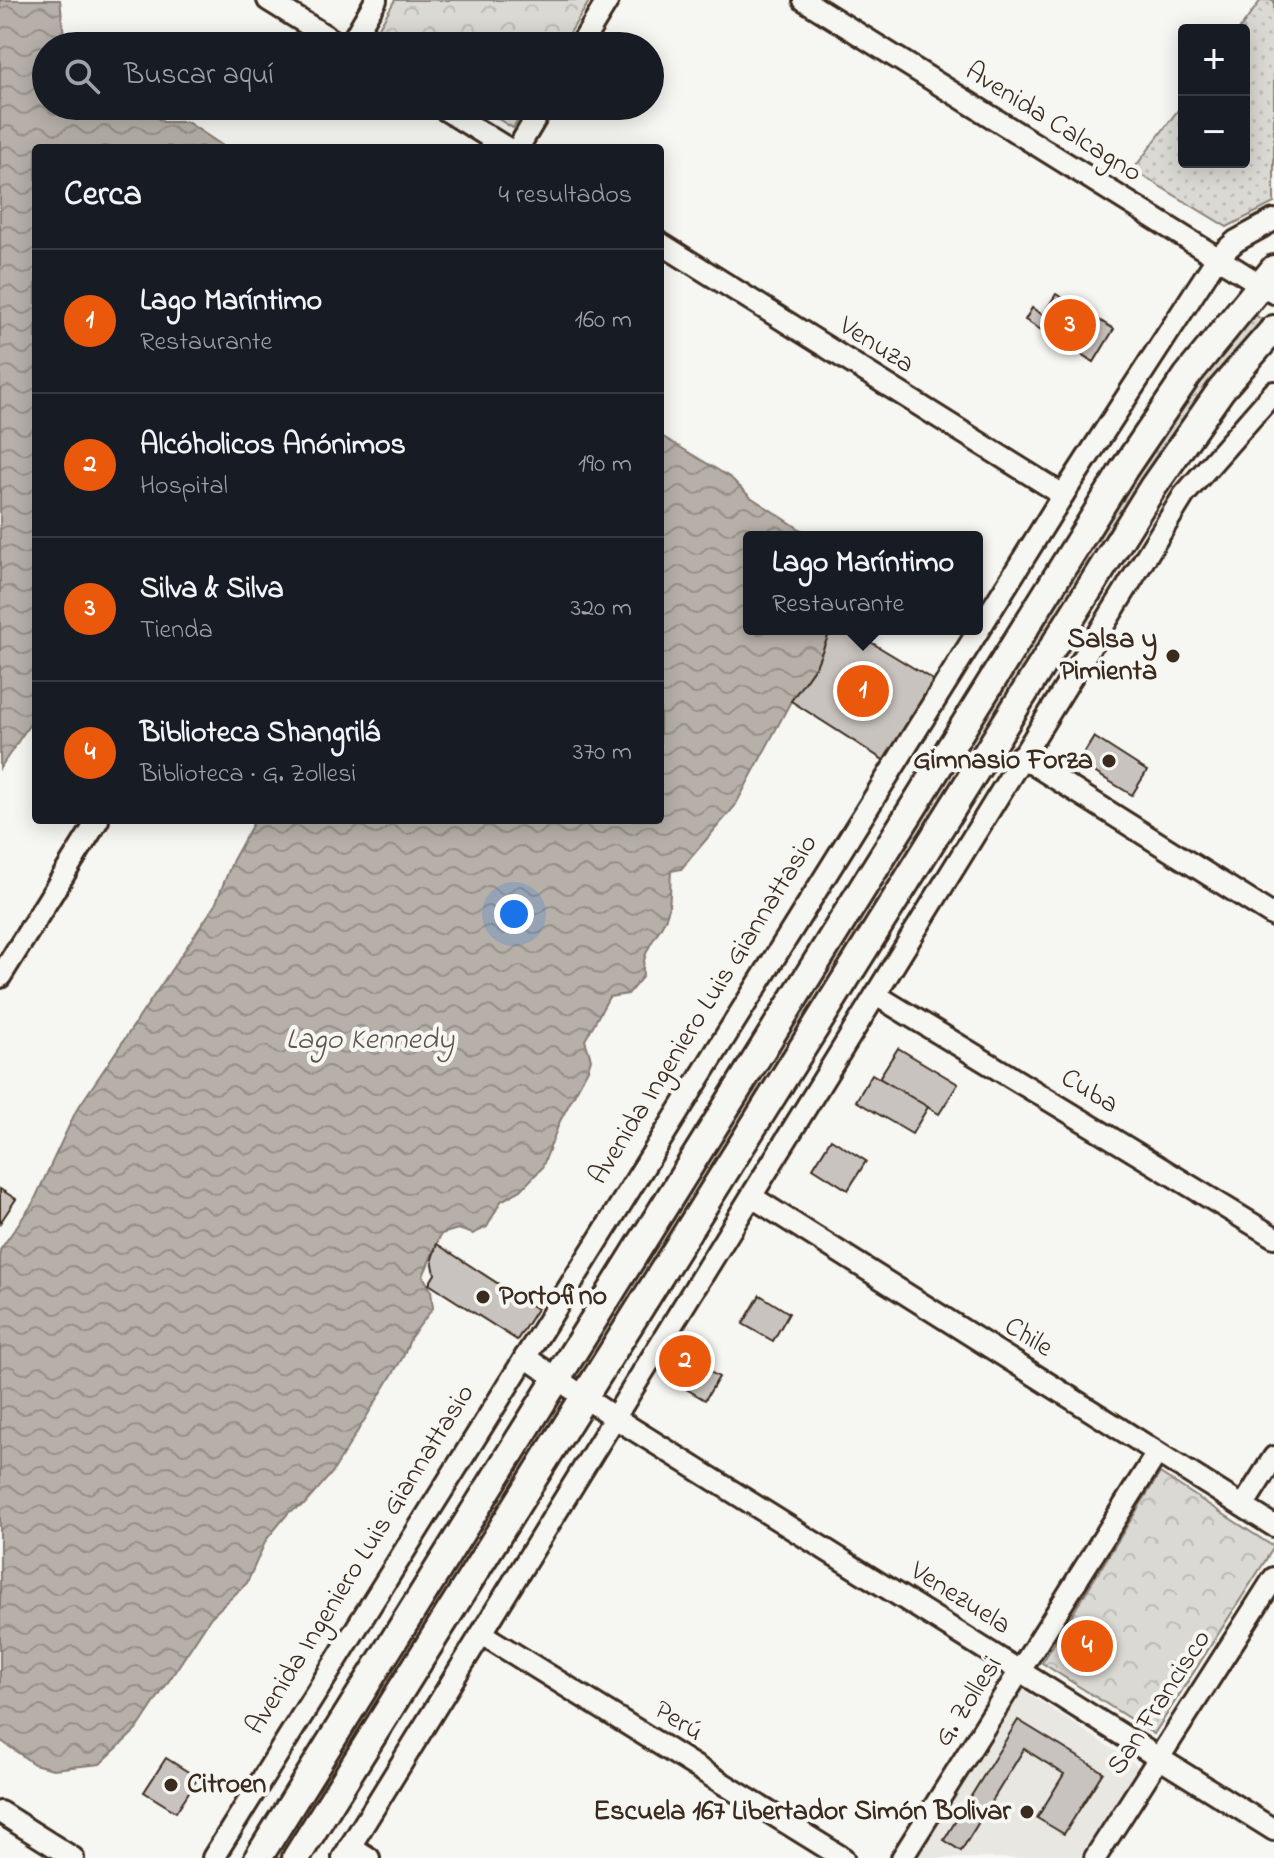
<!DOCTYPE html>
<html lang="es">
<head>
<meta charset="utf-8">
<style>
	body { margin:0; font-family:"Indie Flower",sans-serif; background:#20242c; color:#f1f3f6 }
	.controls { position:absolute; right:24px; top:24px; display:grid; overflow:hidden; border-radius:8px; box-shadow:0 4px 20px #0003 }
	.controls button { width:72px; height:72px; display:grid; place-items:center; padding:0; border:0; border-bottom:2px solid #363941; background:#171b24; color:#f1f3f6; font:40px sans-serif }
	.you { position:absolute; left:514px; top:914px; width:28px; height:28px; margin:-20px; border:6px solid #fff; border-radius:50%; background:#1a73e8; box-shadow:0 0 0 12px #1a73e833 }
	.badge { display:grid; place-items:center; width:52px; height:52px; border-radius:50%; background:#ea580c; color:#fff; font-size:26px; font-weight:700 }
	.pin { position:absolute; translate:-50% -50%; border:4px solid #fff; box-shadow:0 2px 8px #0006 }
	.popup { position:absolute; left:743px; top:531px; width:240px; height:104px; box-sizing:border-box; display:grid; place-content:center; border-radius:8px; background:#171b24; filter:drop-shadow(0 2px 6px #0005); font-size:26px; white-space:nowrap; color:#9ea1a6 }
	.popup b { font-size:30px; color:#f1f3f6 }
	.popup::after { content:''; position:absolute; left:50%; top:100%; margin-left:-16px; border:16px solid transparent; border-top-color:#171b24 }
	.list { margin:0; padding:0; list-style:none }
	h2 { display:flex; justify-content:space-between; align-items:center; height:104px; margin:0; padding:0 32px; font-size:34px }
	h2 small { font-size:26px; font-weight:400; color:#9ea1a6 }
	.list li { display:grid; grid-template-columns:52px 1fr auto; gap:24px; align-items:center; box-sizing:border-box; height:144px; padding:0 32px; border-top:2px solid #363941 }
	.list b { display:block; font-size:30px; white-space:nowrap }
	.list p { margin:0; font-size:26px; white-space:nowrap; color:#9ea1a6 }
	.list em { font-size:26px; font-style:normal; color:#9ea1a6 }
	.icon { flex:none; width:44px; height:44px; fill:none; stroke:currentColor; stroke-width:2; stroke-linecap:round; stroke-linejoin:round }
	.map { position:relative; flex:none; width:1274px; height:1858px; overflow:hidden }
	.search { position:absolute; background:#171b24; box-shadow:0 4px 20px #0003; left:32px; top:32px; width:632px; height:88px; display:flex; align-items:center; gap:20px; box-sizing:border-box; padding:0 28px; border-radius:44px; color:#9ea1a6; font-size:30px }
	.panel { position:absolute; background:#171b24; box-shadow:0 4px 20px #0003; left:32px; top:144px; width:632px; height:680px; border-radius:8px }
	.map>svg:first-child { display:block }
	.built { fill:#e8e7e2 }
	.grass { fill:url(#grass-dots); stroke:#8a8278; stroke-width:2 }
	.park { fill:url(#park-crowns); stroke:#8a8278; stroke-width:2 }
	.water { fill:url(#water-waves); stroke:#857a71; stroke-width:2 }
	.building { fill:#c8c3be; stroke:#3b2a1e; stroke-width:2 }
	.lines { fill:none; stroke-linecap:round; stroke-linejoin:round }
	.minor-casing { stroke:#3b2a1e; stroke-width:26 }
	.major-casing { stroke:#3b2a1e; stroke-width:32 }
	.minor { stroke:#f6f6f2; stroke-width:20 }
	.major { stroke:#f6f6f2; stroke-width:26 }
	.poi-dot { fill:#3b2a1e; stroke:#f6f6f2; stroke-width:3 }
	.labels { text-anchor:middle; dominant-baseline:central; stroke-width:8; stroke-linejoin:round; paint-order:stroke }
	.street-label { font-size:28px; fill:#3b2a1e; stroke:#f6f6f2 }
	.poi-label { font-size:28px; font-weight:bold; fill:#3b2a1e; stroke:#f6f6f2; text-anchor:end }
	.water-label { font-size:30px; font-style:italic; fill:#605248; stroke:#f6f6f2 }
</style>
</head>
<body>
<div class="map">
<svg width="1274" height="1858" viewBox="0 0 1274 1858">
	<defs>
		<pattern id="grass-dots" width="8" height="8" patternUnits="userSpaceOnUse" patternTransform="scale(2)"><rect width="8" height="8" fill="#dad9d3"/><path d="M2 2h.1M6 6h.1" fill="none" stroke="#bcbab5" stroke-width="1.8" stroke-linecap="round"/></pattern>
		<pattern id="park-crowns" width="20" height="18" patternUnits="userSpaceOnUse" patternTransform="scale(2)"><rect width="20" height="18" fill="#dad9d3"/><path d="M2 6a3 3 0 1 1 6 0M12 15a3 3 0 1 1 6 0" fill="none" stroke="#bcbab5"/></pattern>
		<pattern id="water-waves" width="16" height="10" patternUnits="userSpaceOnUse" patternTransform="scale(2)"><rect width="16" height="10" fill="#b6b0a9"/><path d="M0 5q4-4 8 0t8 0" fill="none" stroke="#958f89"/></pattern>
	</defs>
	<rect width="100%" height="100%" fill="#f6f6f2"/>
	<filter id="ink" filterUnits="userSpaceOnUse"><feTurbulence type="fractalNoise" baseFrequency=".0125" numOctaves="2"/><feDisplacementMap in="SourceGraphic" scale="16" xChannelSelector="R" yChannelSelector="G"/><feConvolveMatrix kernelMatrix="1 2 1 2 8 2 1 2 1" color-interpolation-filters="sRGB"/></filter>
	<g filter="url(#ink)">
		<!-- built -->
		<path class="built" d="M1023,1690L1138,1766L1080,1858H917Z"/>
		<!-- grass -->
		<g class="grass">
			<path d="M1261,0H1274V203L1227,227L1133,170L1184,102V162H1244V30H1239Z"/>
			<path d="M1254,314L1261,319L1258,329L586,1379L574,1375L1132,473L1207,366Z"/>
			<path d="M560,1399L566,1407L287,1858H270L554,1400Z"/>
		</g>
		<!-- park -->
		<g class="park">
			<path d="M395,0H590L562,46H379L371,41Z"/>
			<path d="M477,106H526L513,128Z"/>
			<path d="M1160,1473L1274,1547L1154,1734L1042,1663Z"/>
		</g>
		<!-- water -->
		<g class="water">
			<path d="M0,0H60L64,35L70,46H46V106H142L163,122H187L226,148H36V715L0,768Z"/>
			<path d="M660,435L731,478L749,496L812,537H749V629H831L817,664L791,701L735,806L681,869L671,871C670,884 671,898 668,911C663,933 640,947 643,976L628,994L609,997L585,1040L591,1059L588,1069L560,1121L542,1168L521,1190L501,1201L487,1227L473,1234L458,1229L441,1234L423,1276L431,1290L433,1308L411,1337L403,1357L332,1473L304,1505L289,1512L266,1540L247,1583L211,1617L137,1729L100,1764L53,1769L34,1764L0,1740V1250L33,1203L76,1111L215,905L233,860L255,820H660Z"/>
		</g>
		<!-- building -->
		<g class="building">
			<path d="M1056,294L1114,329L1094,362L1025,320L1032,308L1043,315Z"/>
			<path d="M831,629H849L935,681L885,761L791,701L817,664Z"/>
			<path d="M1094,737L1147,771L1132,795L1086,767L1083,755Z"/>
			<path d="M898,1048L958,1084L939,1114L879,1078Z"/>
			<path d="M872,1074L928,1107L912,1134L856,1101Z"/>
			<path d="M831,1139L866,1161L848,1190L813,1168Z"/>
			<path d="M0,1189L16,1199L0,1223Z"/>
			<path d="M437,1244L537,1309L517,1340L429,1284L435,1274L432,1259Z"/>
			<path d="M760,1295L789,1313L773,1341L743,1324Z"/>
			<path d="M687,1348L702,1358L698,1365L719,1377L705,1400L669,1379Z"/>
			<path d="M1018,1720L1103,1772L1064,1834L1037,1818L1064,1774L1024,1749L961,1851L944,1840Z"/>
			<path d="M166,1758L198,1778L176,1812L144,1792Z"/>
		</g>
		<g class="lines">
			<!-- minor casing -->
			<g class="minor-casing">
				<g id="minor">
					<path d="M268,0L342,46"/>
					<path d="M804,0L1274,293"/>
					<path d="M349,46L376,0"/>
					<path d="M580,46L608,0"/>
					<path d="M439,106L507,148"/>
					<path d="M518,148L543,106"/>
					<path d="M660,243L1063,495"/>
					<path d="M1020,756L1274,916"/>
					<path d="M0,977L98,820"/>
					<path d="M876,995L1274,1237"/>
					<path d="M752,1197L1274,1526"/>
					<path d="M525,1357L615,1418L1274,1830"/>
					<path d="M1243,1506L1274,1457"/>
					<path d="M482,1634L843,1858"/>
					<path d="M0,1812L73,1858"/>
					<path d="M350,1846L369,1858"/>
					<path d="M213,1858L1063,495L1217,258L1236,241L1274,220"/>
					<path d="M343,1858L1184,495L1274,392"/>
					<path d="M902,1858L1157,1453"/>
					<path d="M1095,1858L1274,1578"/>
				</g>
			</g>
			<!-- major casing -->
			<g class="major-casing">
				<g id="major">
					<path d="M258,1858L1124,469L1187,376L1274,269"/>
					<path d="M296,1858L1153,487L1221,390L1274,329"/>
				</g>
			</g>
			<!-- minor -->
			<use href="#minor" class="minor"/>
			<!-- major -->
			<use href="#major" class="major"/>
		</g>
	</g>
	<!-- markers -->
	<g class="poi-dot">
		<circle cx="1173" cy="656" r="8"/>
		<circle cx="1109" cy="761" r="8"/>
		<circle cx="483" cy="1297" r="8"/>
		<circle cx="171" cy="1785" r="8"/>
		<circle cx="1027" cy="1812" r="8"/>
	</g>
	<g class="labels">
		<!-- street labels -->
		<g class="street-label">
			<text transform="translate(1053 123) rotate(32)">Avenida Calcagno</text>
			<text transform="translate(876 346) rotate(32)">Venuza</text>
			<text transform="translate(704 1010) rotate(-58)">Avenida Ingeniero Luis Giannattasio</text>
			<text transform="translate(1089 1092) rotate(31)">Cuba</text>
			<text transform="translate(1028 1338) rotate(32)">Chile</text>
			<text transform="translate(361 1560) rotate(-58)">Avenida Ingeniero Luis Giannattasio</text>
			<text transform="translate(960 1599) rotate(32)">Venezuela</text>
			<text transform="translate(969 1702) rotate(-57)">G. Zollesi</text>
			<text transform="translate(1160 1703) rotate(-57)">San Francisco</text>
			<text transform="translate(678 1722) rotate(32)">Perú</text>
		</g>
		<!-- poi labels -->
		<g class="poi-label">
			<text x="1157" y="640">Salsa y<tspan x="1157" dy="32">Pimienta</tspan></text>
			<text x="1093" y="761">Gimnasio Forza</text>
			<text x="499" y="1297" text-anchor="start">Portofino</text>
			<text x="187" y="1785" text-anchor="start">Citroen</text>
			<text x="1011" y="1812">Escuela 167 Libertador Simón Bolivar</text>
		</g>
		<!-- water labels -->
		<g class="water-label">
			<text x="370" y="1041">Lago Kennedy</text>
		</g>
	</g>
</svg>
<div class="controls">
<button>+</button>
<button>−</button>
</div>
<div class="you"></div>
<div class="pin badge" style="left:863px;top:691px">1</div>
<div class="popup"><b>Lago Maríntimo</b>Restaurante</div>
<div class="pin badge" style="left:685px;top:1361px">2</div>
<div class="pin badge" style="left:1070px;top:325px">3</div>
<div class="pin badge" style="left:1087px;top:1646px">4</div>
<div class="search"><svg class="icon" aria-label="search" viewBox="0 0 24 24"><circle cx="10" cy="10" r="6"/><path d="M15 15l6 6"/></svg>Buscar aquí</div>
<section class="panel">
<h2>Cerca<small>4 resultados</small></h2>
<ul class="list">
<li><span class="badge">1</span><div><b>Lago Maríntimo</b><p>Restaurante</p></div><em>160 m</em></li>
<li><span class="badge">2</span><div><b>Alcóholicos Anónimos</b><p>Hospital</p></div><em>190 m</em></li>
<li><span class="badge">3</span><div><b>Silva &amp; Silva</b><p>Tienda</p></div><em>320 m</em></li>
<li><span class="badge">4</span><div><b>Biblioteca Shangrilá</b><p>Biblioteca · G. Zollesi</p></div><em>370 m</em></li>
</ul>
</section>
</div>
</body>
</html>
